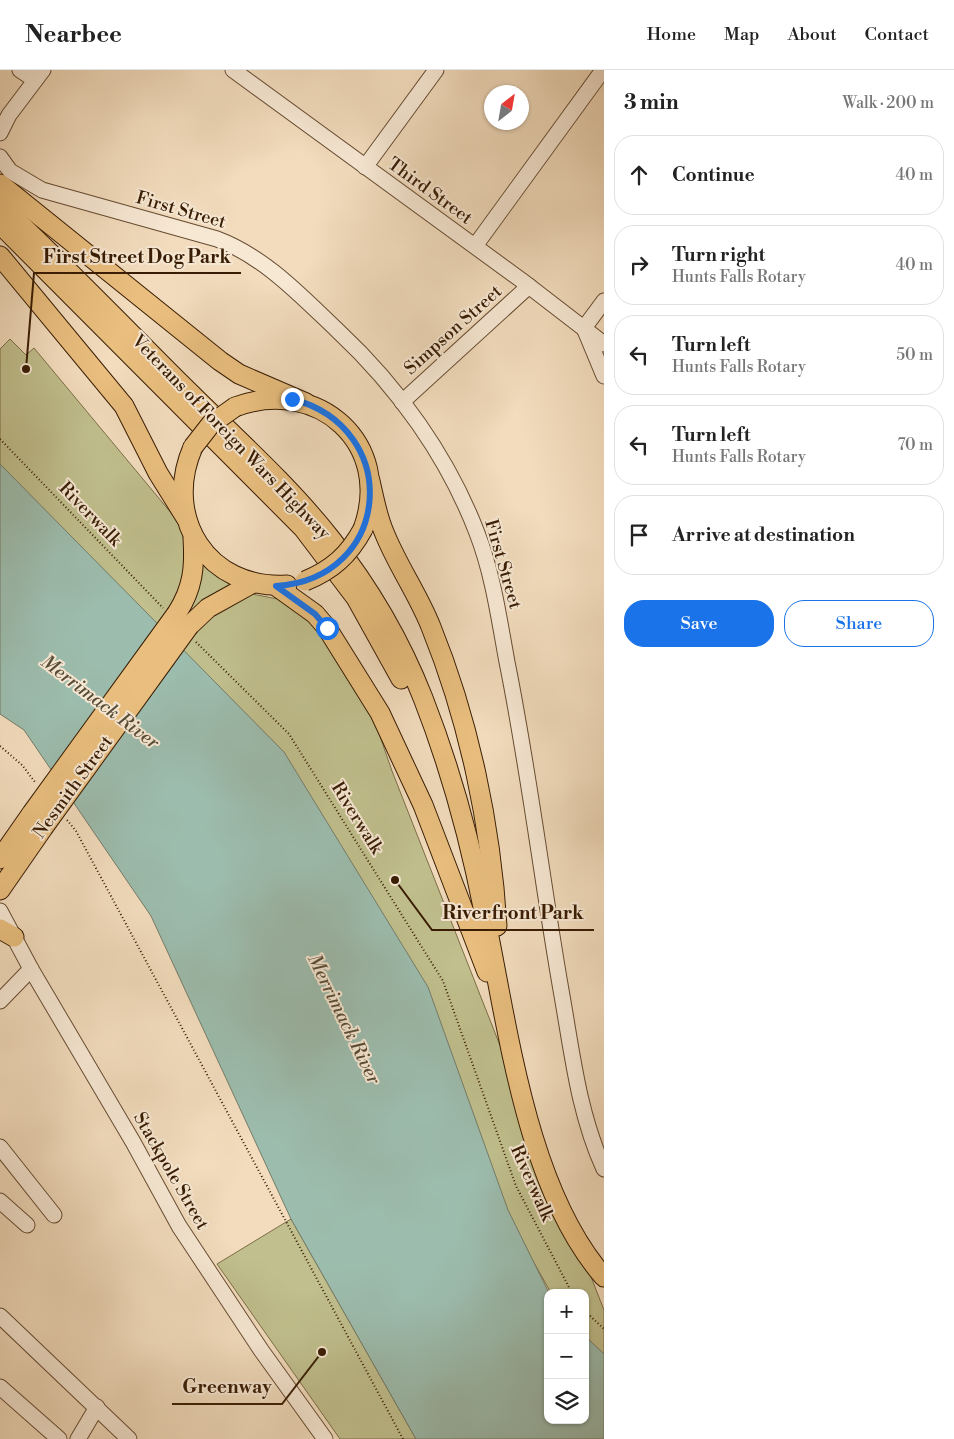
<!DOCTYPE html>
<html lang="en">
<head>
<meta charset="utf-8">
<style>
	body { margin:0; font-family:"Libre Bodoni",serif; background:#f6f6f6; color:#222 }
	.controls { position:absolute; right:15px; bottom:15px; display:grid; overflow:hidden; border-radius:10px; box-shadow:0 1px 4px #0004 }
	.controls button { width:45px; height:45px; display:grid; place-items:center; padding:0; border:0; border-bottom:1px solid #e0e0e0; background:#fff; color:#222; font:25px sans-serif }
	.compass { position:absolute; left:484px; top:15px; width:45px; height:45px; border-radius:50%; background:#fff; box-shadow:0 1px 4px #0004; rotate:31deg }
	.stop { position:absolute; width:15px; height:15px; margin:-11px; border:4px solid #1a73e8; border-radius:50%; background:#fff }
	.stop.end { background:#1a73e8; border-color:#fff; box-shadow:0 1px 5px #0008 }
	.list { margin:0; padding:0; list-style:none }
	h2 { display:flex; justify-content:space-between; align-items:center; height:65px; margin:0; padding:0 20px; font-size:21px }
	h2 small { font-size:16px; font-weight:400; color:#767676 }
	.list li { display:grid; grid-template-columns:32px 1fr auto; gap:15px; align-items:center; box-sizing:border-box; height:80px; margin:0 10px 10px; padding:0 10px; border:1px solid #e0e0e0; border-radius:20px }
	.list b { display:block; font-size:19px; white-space:nowrap }
	.list p { margin:0; font-size:16px; white-space:nowrap; color:#767676 }
	.list em { font-size:16px; font-style:normal; color:#767676 }
	.actions { display:flex; gap:10px; padding:15px 20px }
	.actions a { flex:1; padding:11px 0; border:1px solid #1a73e8; border-radius:20px; text-align:center; font-size:18px; color:#1a73e8 }
	.actions .main { background:#1a73e8; color:#fff }
	.icon { flex:none; width:28px; height:28px; fill:none; stroke:currentColor; stroke-width:2; stroke-linecap:round; stroke-linejoin:round }
	.map { position:relative; flex:none; width:604px; height:1369px; overflow:hidden }
	header { display:flex; align-items:center; gap:30px; box-sizing:border-box; height:70px; padding:0 25px; background:#fff; border-bottom:1px solid #e0e0e0 }
	header strong { font-size:24px }
	nav { display:flex; gap:28px; margin-inline-start:auto; font-size:18px }
	main { display:flex }
	aside { flex:1; background:#fff }
	.map>svg:first-child { display:block }
	.green { fill:#c0bf8d; stroke:#7c6e48 }
	.water { fill:#9cbcad; stroke:#747c69 }
	.lines { fill:none; stroke-linecap:round; stroke-linejoin:round }
	.minor-casing { stroke:#664c32; stroke-width:17 }
	.major-casing { stroke:#381c03; stroke-width:21 }
	.path { stroke:#381c03; stroke-width:2; stroke-dasharray:1 2.5; stroke-linecap:butt }
	.minor { stroke:#f7e8d4; stroke-width:15 }
	.major { stroke:#e9be7e; stroke-width:19 }
	.major-bridge-casing { stroke:#381c03; stroke-width:21; stroke-linecap:butt }
	.major-bridge { stroke:#e9be7e; stroke-width:19 }
	.route { stroke:#1a73e8; stroke-width:6 }
	.labels { text-anchor:middle; dominant-baseline:central; stroke-width:4; stroke-linejoin:round; paint-order:stroke }
	.street-label { font-size:18px; fill:#381c03; stroke:#f7e8d4 }
	.water-label { font-size:19px; font-style:italic; fill:#564c36; stroke:#f7e8d4 }
	.leader { fill:none; stroke:#381c03; stroke-width:2 }
	.callout-dot { fill:#381c03; stroke:#f7e8d4; stroke-width:2 }
	.callout-label { font-size:19px; text-anchor:middle; font-weight:bold; fill:#381c03; stroke:#f7e8d4; stroke-width:4; stroke-linejoin:round; paint-order:stroke }
</style>
</head>
<body>
<header>
<strong>Nearbee</strong>
<nav><a>Home</a><a>Map</a><a>About</a><a>Contact</a></nav>
</header>
<main>
<div class="map">
<svg width="604" height="1369" viewBox="0 0 604 1369">
	<rect width="100%" height="100%" fill="#f2dcbd"/>
	<filter id="stains"><feTurbulence type="fractalNoise" baseFrequency=".004" numOctaves="4"/><feColorMatrix values="0 0 0 0 .2 0 0 0 0 .09 0 0 0 0 .02 0 0 0 .5 -.17"/></filter>
	<radialGradient id="worn" r=".72"><stop offset=".6" stop-color="#630" stop-opacity="0"/><stop offset="1" stop-color="#630" stop-opacity=".3"/></radialGradient>
	<!-- green -->
	<g class="green">
		<path d="M10,269L26,285L34,278L236,521L278,529L326,556L355,594L392,701L604,1240V1295L585,1283V1223H551L515,1159L0,427V279Z"/>
		<path d="M291,1149L416,1369H340L217,1194Z"/>
	</g>
	<!-- water -->
	<path class="water" d="M0,394L284,682L428,917L508,1140L549,1223L548,1350H585V1266L604,1284V1369H416L291,1149L151,846L24,660L0,644Z"/>
	<g class="lines">
		<!-- minor casing -->
		<g class="minor-casing">
			<g id="minor">
				<path d="M20,0L35,10"/>
				<path d="M233,0L521,210L604,274"/>
				<path d="M0,63L9,45L43,0"/>
				<path d="M0,87L10,101L42,120L217,169C265,187 301,226 338,261C398,317 448,387 477,463C493,504 499,549 507,592C529,701 542,811 561,920C572,981 578,1042 604,1099"/>
				<path d="M365,97L436,0"/>
				<path d="M475,176L603,0"/>
				<path d="M604,231L584,258L604,306"/>
				<path d="M402,332L529,216"/>
				<path d="M0,841L31,899L133,1072L179,1156L261,1280L325,1369"/>
				<path d="M0,931L31,899"/>
				<path d="M0,1077L54,1145"/>
				<path d="M0,1131L27,1155"/>
				<path d="M0,1246L129,1369"/>
				<path d="M0,1317L59,1369"/>
				<path d="M78,1369L97,1337"/>
			</g>
		</g>
		<!-- major casing -->
		<g class="major-casing">
			<g id="major">
				<path d="M0,114L220,291L239,304L306,333"/>
				<path d="M0,135C62,193 121,254 181,314C231,364 287,413 331,469C369,517 401,572 423,628C450,697 470,770 484,842C508,956 526,1118 604,1207"/>
				<path d="M0,154L303,458L356,528L401,609"/>
				<path d="M0,186L124,336L158,403L186,448"/>
				<path d="M235,337C318,306 394,374 363,459"/>
				<path d="M193,377C162,448 208,520 287,515"/>
				<path d="M370,411C374,428 377,446 384,462C397,495 418,524 431,557C469,651 491,755 497,856"/>
				<path d="M276,516L315,544L327,558L380,643L423,735L487,902"/>
				<path d="M177,543C193,518 195,497 193,468"/>
				<path d="M189,556L208,538L253,513"/>
				<path d="M0,789L32,743"/>
				<path d="M0,820L43,758"/>
				<path d="M0,859L14,867"/>
			</g>
		</g>
		<!-- path -->
		<g class="path">
			<path d="M0,369L163,538"/>
			<path d="M196,572L289,664L443,911L516,1116L572,1223"/>
			<path d="M0,676L22,695L35,712"/>
			<path d="M67,750L76,761L403,1369"/>
			<path d="M585,1241L604,1259"/>
		</g>
		<!-- minor -->
		<use href="#minor" class="minor"/>
		<!-- major -->
		<use href="#major" class="major"/>
		<!-- major-bridge casing -->
		<g class="major-bridge-casing">
			<g id="major-bridge">
				<path d="M193,377L211,354L235,337"/>
				<path d="M305,511C332,500 349,485 363,459"/>
				<path d="M32,743L177,543"/>
				<path d="M43,758L189,556"/>
			</g>
		</g>
		<!-- major-bridge -->
		<use href="#major-bridge" class="major-bridge"/>
	</g>
	<g class="lines">
		<!-- route -->
		<path class="route" d="M292,329C404,358 392,509 276,516L315,544L327,558"/>
	</g>
	<g class="labels">
		<!-- street labels -->
		<g class="street-label">
			<text transform="translate(430 121) rotate(36)">Third Street</text>
			<text transform="translate(181 140) rotate(16)">First Street</text>
			<text transform="translate(453 260) rotate(-42)">Simpson Street</text>
			<text transform="translate(231 367) rotate(46)">Veterans of Foreign Wars Highway</text>
			<text transform="translate(90 444) rotate(46)">Riverwalk</text>
			<text transform="translate(503 494) rotate(74)">First Street</text>
			<text transform="translate(73 717) rotate(-54)">Nesmith Street</text>
			<text transform="translate(357 748) rotate(58)">Riverwalk</text>
			<text transform="translate(171 1101) rotate(60)">Stackpole Street</text>
			<text transform="translate(532 1113) rotate(66)">Riverwalk</text>
		</g>
		<!-- water labels -->
		<g class="water-label">
			<text transform="translate(100 632) rotate(37)">Merrimack River</text>
			<text transform="translate(344 949) rotate(64)">Merrimack River</text>
		</g>
	</g>
	<!-- callouts -->
	<path class="leader" d="M26 299L34 203H241M395 810L432 860H594M322 1282L282 1334H172"/>
	<g class="callout-dot">
		<circle cx="26" cy="299" r="5"/>
		<circle cx="395" cy="810" r="5"/>
		<circle cx="322" cy="1282" r="5"/>
	</g>
	<g class="callout-label">
		<text x="137" y="193">First Street Dog Park</text>
		<text x="513" y="849">Riverfront Park</text>
		<text x="227" y="1323">Greenway</text>
	</g>
	<rect width="100%" height="100%" filter="url(#stains)"/>
	<rect width="100%" height="100%" fill="url(#worn)"/>
</svg>
<div class="controls">
<button>+</button>
<button>−</button>
<button><svg class="icon" aria-label="layers" viewBox="0 0 24 24"><path d="M12 4l9 5-9 5-9-5zM3 14l9 5 9-5"/></svg></button>
</div>
<svg class="compass" viewBox="-18 -18 36 36"><path d="M0-13l5 13h-10z" fill="#e53935"/><path d="M0 13l5-13h-10z" fill="#767676"/></svg>
<div class="stop" style="left:327px;top:558px"></div>
<div class="stop end" style="left:292px;top:329px"></div>
</div>
<aside>
<h2>3 min<small>Walk · 200 m</small></h2>
<ul class="list">
<li><svg class="icon" aria-label="ahead" viewBox="0 0 24 24"><path d="M12 20V5M6 11l6-6 6 6"/></svg><div><b>Continue</b></div><em>40 m</em></li>
<li><svg class="icon" aria-label="right" viewBox="0 0 24 24"><path d="M7 20v-9h11M14 6l5 5-5 5"/></svg><div><b>Turn right</b><p>Hunts Falls Rotary</p></div><em>40 m</em></li>
<li><svg class="icon" aria-label="left" viewBox="0 0 24 24"><path d="M17 20v-9H6M10 6l-5 5 5 5"/></svg><div><b>Turn left</b><p>Hunts Falls Rotary</p></div><em>50 m</em></li>
<li><svg class="icon" aria-label="left" viewBox="0 0 24 24"><path d="M17 20v-9H6M10 6l-5 5 5 5"/></svg><div><b>Turn left</b><p>Hunts Falls Rotary</p></div><em>70 m</em></li>
<li><svg class="icon" aria-label="arrive" viewBox="0 0 24 24"><path d="M6 21V4h12l-3 4 3 4H6"/></svg><div><b>Arrive at destination</b></div></li>
</ul>
<div class="actions"><a class="main">Save</a><a>Share</a></div>
</aside>
</main>
</body>
</html>
